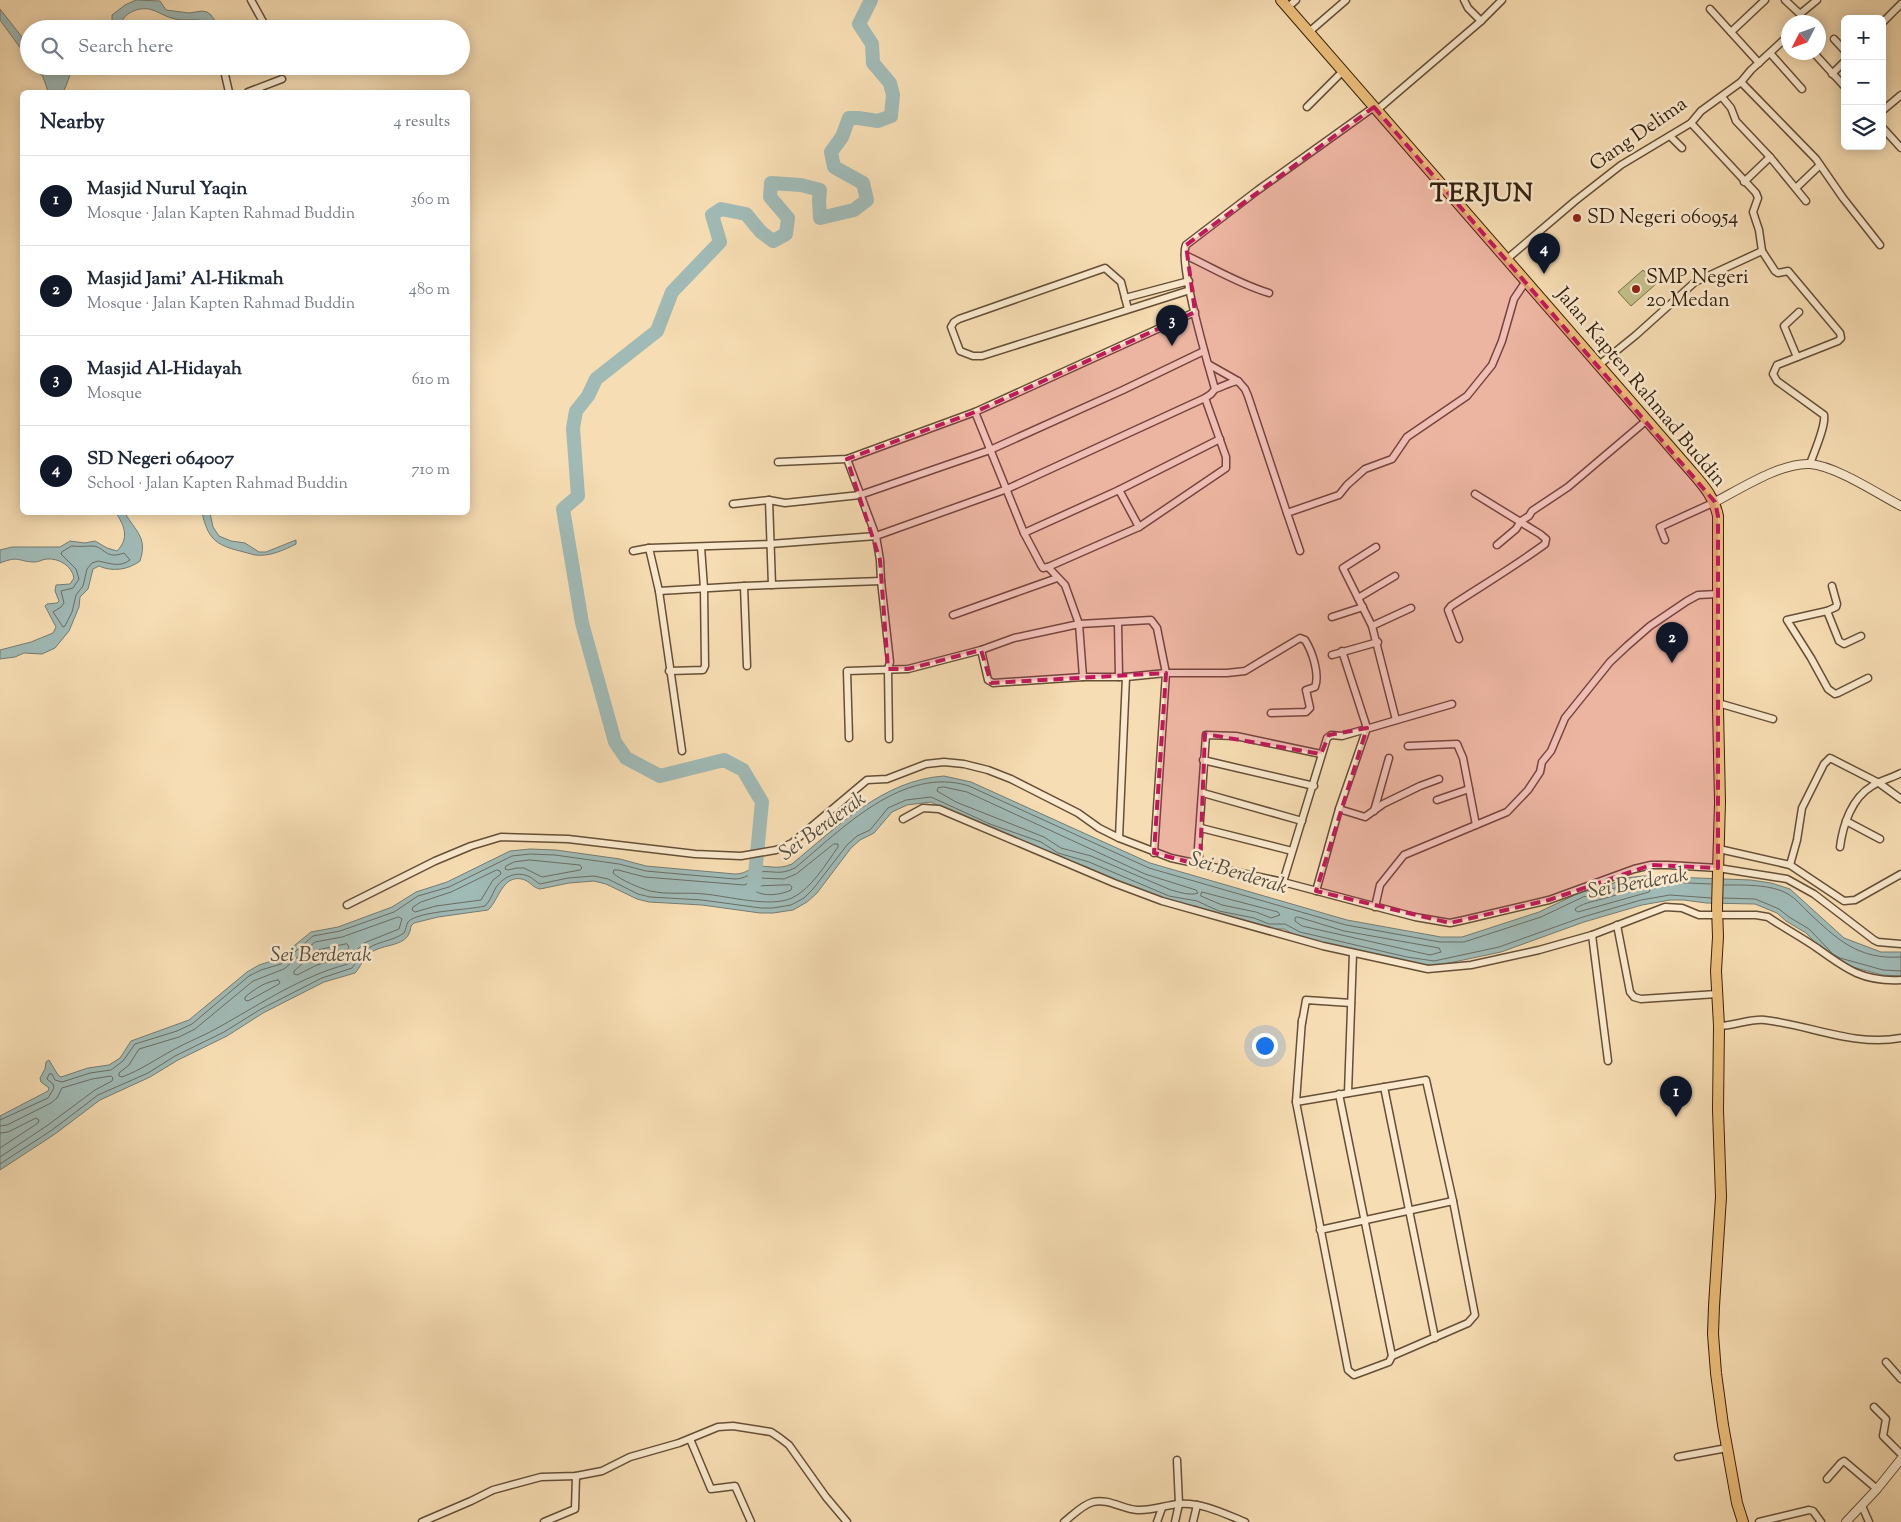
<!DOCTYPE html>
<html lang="en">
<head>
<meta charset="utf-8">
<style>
	body { margin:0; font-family:"Sorts Mill Goudy",serif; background:#f6f6f7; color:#1f2937 }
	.controls { position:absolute; right:15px; top:15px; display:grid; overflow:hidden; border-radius:8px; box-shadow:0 2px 12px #0003 }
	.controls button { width:45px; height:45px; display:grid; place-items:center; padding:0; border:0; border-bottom:1px solid #e0e1e3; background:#fff; color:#1f2937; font:25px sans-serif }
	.compass { position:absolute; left:1781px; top:15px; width:45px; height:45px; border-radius:50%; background:#fff; box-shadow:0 2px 12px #0003; rotate:228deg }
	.you { position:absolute; left:1264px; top:1045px; width:18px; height:18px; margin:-12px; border:4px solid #fff; border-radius:50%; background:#1a73e8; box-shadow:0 0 0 8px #1a73e833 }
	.badge { display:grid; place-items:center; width:32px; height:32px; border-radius:50%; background:#111827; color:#fff; font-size:16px; font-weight:700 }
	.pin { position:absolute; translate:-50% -41px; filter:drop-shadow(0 1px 2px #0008) }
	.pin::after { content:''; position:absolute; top:26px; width:18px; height:15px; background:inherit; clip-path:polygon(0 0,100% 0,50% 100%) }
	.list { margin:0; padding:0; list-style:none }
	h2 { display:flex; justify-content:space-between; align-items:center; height:65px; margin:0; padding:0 20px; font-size:21px }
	h2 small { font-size:16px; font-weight:400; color:#747a83 }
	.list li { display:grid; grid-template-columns:32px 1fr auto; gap:15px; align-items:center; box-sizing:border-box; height:90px; padding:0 20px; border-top:1px solid #e0e1e3 }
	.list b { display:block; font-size:19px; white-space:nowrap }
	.list p { margin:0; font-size:16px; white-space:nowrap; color:#747a83 }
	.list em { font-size:16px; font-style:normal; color:#747a83 }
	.icon { flex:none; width:28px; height:28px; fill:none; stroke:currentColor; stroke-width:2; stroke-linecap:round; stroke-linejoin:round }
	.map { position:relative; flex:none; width:1901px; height:1522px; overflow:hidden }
	.search { position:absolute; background:#fff; box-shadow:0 2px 12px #0003; left:20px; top:20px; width:450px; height:55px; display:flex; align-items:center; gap:12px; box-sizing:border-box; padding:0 18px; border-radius:28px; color:#747a83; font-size:19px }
	.panel { position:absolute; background:#fff; box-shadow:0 2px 12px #0003; left:20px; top:90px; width:450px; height:425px; border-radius:8px }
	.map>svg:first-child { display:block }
	.green { fill:#c2bf89; stroke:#7b704b }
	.water { fill:#a0bab6; stroke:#757c72 }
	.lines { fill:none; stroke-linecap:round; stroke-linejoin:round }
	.shore { stroke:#6a6d62; stroke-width:1 }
	.river { stroke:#a0bab6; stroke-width:14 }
	.minor-casing { stroke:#654f36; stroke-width:9 }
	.tertiary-casing { stroke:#654f36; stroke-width:10 }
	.primary-casing { stroke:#34200d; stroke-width:12 }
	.minor { stroke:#fae9ce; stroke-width:6 }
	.tertiary { stroke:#fae9ce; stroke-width:8 }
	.primary { stroke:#ecbe7a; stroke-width:10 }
	.marked { fill:#c2185b; fill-opacity:0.2; stroke:#c2185b; stroke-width:4; stroke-dasharray:10 6; stroke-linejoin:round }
	.poi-dot { fill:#8f2418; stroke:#fae9ce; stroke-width:2 }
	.labels { text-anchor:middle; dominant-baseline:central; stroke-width:5; stroke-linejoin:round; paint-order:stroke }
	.street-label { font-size:20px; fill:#34200d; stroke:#fae9ce }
	.poi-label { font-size:20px; fill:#34200d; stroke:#fae9ce; text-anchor:start }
	.water-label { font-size:21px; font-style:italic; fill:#544e40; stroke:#fae9ce }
	.district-label { font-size:25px; font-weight:bold; letter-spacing:1px; fill:#34200d; stroke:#fae9ce }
</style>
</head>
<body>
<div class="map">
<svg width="1901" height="1522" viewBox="0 0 1901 1522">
	<rect width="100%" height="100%" fill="#f7ddb3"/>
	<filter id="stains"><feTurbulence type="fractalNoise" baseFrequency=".004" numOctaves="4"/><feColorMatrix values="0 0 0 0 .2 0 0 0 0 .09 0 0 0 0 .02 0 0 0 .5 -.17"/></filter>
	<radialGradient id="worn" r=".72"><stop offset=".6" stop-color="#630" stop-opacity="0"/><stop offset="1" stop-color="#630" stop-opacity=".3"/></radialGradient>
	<!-- green -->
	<path class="green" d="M1643,270L1656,284L1631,306L1618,292Z"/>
	<!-- water -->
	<g class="water">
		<path d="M136,0L160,1L166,10L189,13L202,11L207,12L211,15L221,29H215C206,15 188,22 175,19C165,17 158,11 149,9C136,7 120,15 120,29H112V15L125,5Z"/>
		<path d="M0,9L29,46V60L0,20Z"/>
		<path d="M34,66H39C47,76 56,75 64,66H74C69,74 68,84 63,92H45L48,91L43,77Z"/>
		<path d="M116,513H125C135,531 148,537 140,561C128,570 112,572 99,566L93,569L88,589L80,597L79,607L69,631L55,648L42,654L24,653L15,657L0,659V650L31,642L53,633L56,627L45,606L47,604L57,603L59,601L55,591L56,585L70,584L74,578C72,566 59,558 47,559C43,559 39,562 35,562C18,562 20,555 0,563V550L12,547H60L70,541L85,543L95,541L107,548L117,551C130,538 124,525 116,513Z"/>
		<path d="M202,513H210L213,527L219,536L231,541L245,543L259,552H266L296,540V544C284,550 269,557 255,555C250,554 245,552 240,551C215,545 208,538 202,513Z"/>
		<path d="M944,776L971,782L1150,863L1347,920L1441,937H1462L1539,912L1581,892L1604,887L1625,878L1643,876L1751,880L1771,883L1790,889L1844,938L1881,952H1901V976L1882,975L1838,963L1830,958L1806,933L1786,921L1777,913L1755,904L1706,903L1684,900H1670L1642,905L1584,922L1501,952L1435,966L1406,962L1298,937L1284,929H1268L1253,923L1218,916L1196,906L1179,904L1122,883L1087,867L1064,860L1049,854L1039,847L988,828L950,812L931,802L907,805L892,812L874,833L860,840L851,848L817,893L807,902L793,910L773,913H760L702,905L649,902L637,899L606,884L594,881L569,883L540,889C533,888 530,881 522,879C502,875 499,900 488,910L438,917L414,923L411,926C409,949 383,942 369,954C362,959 361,967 355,973L324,982L263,1013L227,1036L178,1060L150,1077L100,1100L55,1134L0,1170V1116L48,1091L49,1088L41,1082L40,1078L45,1069L46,1062L49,1060L58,1075L61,1077L88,1068L109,1065L120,1058L131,1041L189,1020L247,972L259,965L278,959L311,932L338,927L392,907L416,892L447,882L510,851L530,849L556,850L620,859L646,866L735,874C744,874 748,870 755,867C767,864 776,871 792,864C837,827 883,780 944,776Z"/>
	</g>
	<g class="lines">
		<!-- shore -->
		<g class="shore">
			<path d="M72,546C80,547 86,546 93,546C105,547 105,560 124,553L130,560C120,568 109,563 98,561L92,563L87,569L83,586L76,595L72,612L65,626L63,627L53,612L61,607L64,603L61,591L73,588L79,579L76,569L61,554L62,552Z"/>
			<path d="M944,787L967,792L1145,874L1196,890L1198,893C1190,896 1179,892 1171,890L1091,856L1061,848L1044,837L956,802L937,791L938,788Z"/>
			<path d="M834,844H838V847C826,864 811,889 792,898C770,908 728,896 704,894C686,892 668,895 650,891C640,888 620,880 613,873L614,870H618L645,877L744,885L759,878L784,879L796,874Z"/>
			<path d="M530,860L580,865L582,868L580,870L542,877L524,868H517L508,870L505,869L506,866L514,862Z"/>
			<path d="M497,870L500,871L501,874L493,880L481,900L436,906L415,912L412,910L413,907L421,902L451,892Z"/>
			<path d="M790,885L792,887L791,890C781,895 764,897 755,891L761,886Z"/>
			<path d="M1724,885C1742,885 1772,884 1788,894C1795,898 1802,906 1808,912C1837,939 1858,960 1901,957"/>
			<path d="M1648,888L1650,890L1649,892L1578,912L1575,910L1576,908C1586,902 1596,901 1606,898C1621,894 1632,887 1648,888Z"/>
			<path d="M1202,892L1278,912L1280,915L1271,918L1256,912L1222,905L1201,896Z"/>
			<path d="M1723,898L1755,899L1765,903L1779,909L1789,917L1809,929L1833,954L1840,958L1883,970L1901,971"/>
			<path d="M399,917L402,919L399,929L364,943L353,954L348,964C302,976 262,1003 221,1026C206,1035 189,1041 173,1050C156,1059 141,1070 122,1077L119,1076V1073L129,1065L139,1049L179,1037L195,1029L253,981L284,969L315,942L342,937Z"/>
			<path d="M1298,917L1344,931L1439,948L1441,952L1430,955L1302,926L1295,921V918Z"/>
			<path d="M347,944L349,947L343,957L317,965L297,975L294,974V971L318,950Z"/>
			<path d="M278,980L280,982L279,984L248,1001L245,1000V997C256,988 265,982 278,980Z"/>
			<path d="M0,1120L48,1098L54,1088L53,1084L47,1079L49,1074H52L55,1080L62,1082L90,1073L111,1070L123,1061L135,1044L177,1031L192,1024L249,976L261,970L281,964L313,936L340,931L394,912L418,896L449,887L512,856L530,854L555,855L619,864L646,871L735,879C745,879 750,873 759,872C774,870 778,876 795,868C842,829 903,765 969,786L1149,868L1346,925L1440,942H1464L1541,917L1583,897L1606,892L1626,883L1644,881L1711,884"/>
			<path d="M0,1126L7,1125L51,1103L57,1098L62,1088L92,1079L111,1076L113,1078L112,1081L95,1090L48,1125L0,1157"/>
			<path d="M0,1133L8,1132L36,1118L39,1120L38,1123L0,1148"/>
			<path d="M0,1164L52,1130L98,1095L148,1073L175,1056L224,1032L261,1009L322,978L352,968C356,963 358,957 364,952C374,941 392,942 404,933C406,930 406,925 408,922C417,911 469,910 485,906C490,901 492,895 495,889C502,877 517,870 530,877C534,879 536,882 540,884L568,878L594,876L608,879L638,894L650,897L702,900L761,908H773L791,905L804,898L813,889L847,845L857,836L870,830L888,808L906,800L931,797L990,824L1041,842L1058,853L1089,862L1169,896L1197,901L1219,911L1254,918L1269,924H1285L1300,932L1407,957L1434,961L1499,947L1583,917L1641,900L1670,895L1711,898"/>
		</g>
		<!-- river -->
		<path class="river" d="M754,885L762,802L743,770L724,760L660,776L626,758L615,742L582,623L563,509L578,496L573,428L576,411L588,396L596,379L657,331L672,292L720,242L712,215L721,209L746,214L761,232L773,241L786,234L788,218L770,197L771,183L801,185L820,190L819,200L820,218L854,210L867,200L863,183L834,167L831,152L842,137L849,118H858L878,121L891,116L893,95L890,83L873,63L872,44L859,24L871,0"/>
		<!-- minor casing -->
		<g class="minor-casing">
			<g id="minor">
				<path d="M251,0L267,29"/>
				<path d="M1464,0L1468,8L1481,21"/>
				<path d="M1785,0L1800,14L1802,22"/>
				<path d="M1288,7L1296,0"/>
				<path d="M1710,9L1759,63"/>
				<path d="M1800,14L1817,0"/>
				<path d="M1882,23L1901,4"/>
				<path d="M1309,32L1346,0"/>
				<path d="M1731,32L1765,0"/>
				<path d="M1834,39L1845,51"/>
				<path d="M1813,52L1845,87"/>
				<path d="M1770,53L1802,89"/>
				<path d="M223,66L229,92"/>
				<path d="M1832,74L1845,61"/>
				<path d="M1741,82L1816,159L1843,198L1880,245"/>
				<path d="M248,92L282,79"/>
				<path d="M1722,97L1731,108L1736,121L1770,157L1806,201"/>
				<path d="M1307,107L1343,71"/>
				<path d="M1377,110L1481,21L1502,0"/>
				<path d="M1882,111L1901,95"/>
				<path d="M1691,123L1756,193L1758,198L1753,212L1759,230L1762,251L1775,271L1778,273L1788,271L1840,333L1841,338L1838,341L1777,365L1773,374L1777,381L1824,415C1826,426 1814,452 1810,464"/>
				<path d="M1882,127L1901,148"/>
				<path d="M1670,136L1682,148"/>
				<path d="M1744,182L1770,157"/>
				<path d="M1796,188L1820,165"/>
				<path d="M1185,255C1213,268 1239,284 1269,293"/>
				<path d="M1507,259L1575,201L1621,165L1691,123L1701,111L1741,82L1751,70L1788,36"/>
				<path d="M1125,298L1189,281"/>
				<path d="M1128,309L1121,282L1105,268L959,319L954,322L951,327L960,351L973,356H982L1190,290"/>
				<path d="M1797,357L1784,326L1799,312"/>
				<path d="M1208,364L1238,381"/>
				<path d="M1599,365L1636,335L1695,282L1762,251"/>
				<path d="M1215,389C1208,364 1178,264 1186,245L1258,190L1374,107"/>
				<path d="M975,412L1024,533L1041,565L1043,568L1048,567L1065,585L1079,624L1083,677"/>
				<path d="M847,459L876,536L880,560L881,581L890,662L888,669L889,739"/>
				<path d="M778,462L847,459L975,412L1195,312"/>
				<path d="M1119,490L1139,527"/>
				<path d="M769,500L772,585"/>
				<path d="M733,504L769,500L785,503L860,495L990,450L1123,390L1204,351"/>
				<path d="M1024,533L1119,490L1220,439"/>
				<path d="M1665,540L1660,527L1715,502"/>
				<path d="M1497,545L1516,529L1521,521L1529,516L1532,511L1568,487L1647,420"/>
				<path d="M1376,547L1343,568L1372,626L1396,720"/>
				<path d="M633,551L649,548"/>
				<path d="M1300,551L1287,513L1339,495L1347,485L1365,469L1392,459L1407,437L1467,396L1492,365L1502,341L1514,299L1526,281"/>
				<path d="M1048,567L1139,527L1226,468V457L1205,398"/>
				<path d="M744,586L747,666"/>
				<path d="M1832,586L1837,604L1836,607L1827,611L1787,620L1811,658L1828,689L1835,694L1838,693L1868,678"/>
				<path d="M659,591L744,586L881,581"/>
				<path d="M1358,598L1395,576"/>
				<path d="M1827,611L1839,641L1844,644L1861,636"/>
				<path d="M953,615L1057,578"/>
				<path d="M1332,617L1363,607"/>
				<path d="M1118,623L1119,677"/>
				<path d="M1372,626L1411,608"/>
				<path d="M1459,639L1448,610L1451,606C1483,585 1515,566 1545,544L1546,539L1540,534L1475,494"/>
				<path d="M981,650L988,680L993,683L1083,677H1126L1166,673H1227L1245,671L1300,638L1305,640C1312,651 1320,674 1315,687L1306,690L1310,708L1306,712L1271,713"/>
				<path d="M1332,655L1378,642"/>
				<path d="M669,671L703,670L705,666L704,588L701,547"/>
				<path d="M1718,703L1773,719"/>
				<path d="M849,738L847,671L908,669L981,650L1014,638L1079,624L1151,620L1157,628L1166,673L1154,853"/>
				<path d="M1408,746L1457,744L1463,758L1476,825"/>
				<path d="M682,751L659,591L649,548L770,544L876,536L1007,489L1205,398L1211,394L1215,389C1222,387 1230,382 1238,381L1245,389L1248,396L1287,513"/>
				<path d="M1203,760L1314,786"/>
				<path d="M1203,793L1302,821"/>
				<path d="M1437,800L1469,789"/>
				<path d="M1339,809L1365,817L1383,804L1420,786L1439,779"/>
				<path d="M1374,811L1389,758"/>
				<path d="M903,819L923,808L939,809L1114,883L1162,901L1323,946L1428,969L1471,965L1539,950L1592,935L1665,907L1682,908L1699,915H1756L1768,917C1784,928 1801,937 1817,948C1846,969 1863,982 1901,980"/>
				<path d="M1846,821L1880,839"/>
				<path d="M1201,828L1292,851"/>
				<path d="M1119,838L1126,677"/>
				<path d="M1840,847C1843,824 1852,798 1872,786C1881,780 1892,778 1901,773"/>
				<path d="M1719,849L1790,865L1844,901L1855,900L1901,874"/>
				<path d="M1200,865L1198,848L1206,735L1236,736L1321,754"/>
				<path d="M1790,865L1797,840L1802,808L1824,764L1830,758L1879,783L1901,799"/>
				<path d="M1283,882L1327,738L1331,735L1342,736L1452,704"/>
				<path d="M1316,891L1339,809L1367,728L1342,651"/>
				<path d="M347,905L435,861L471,846L501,837L568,839L695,854L741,856L776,850L792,843L867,780L887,779L926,764L944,762L964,764L988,770L1011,779L1078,813L1099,828L1119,838L1171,858L1283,882L1415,917L1450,923L1464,920L1549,900L1634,869L1651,865H1668L1718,868L1787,879L1814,894L1874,940L1878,942L1901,944"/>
				<path d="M1375,907L1380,885L1404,855L1507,812L1528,790L1540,772L1542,762L1551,751L1565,718L1610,662L1627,646L1650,626L1687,601L1698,595L1718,594"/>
				<path d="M1617,925L1630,992L1634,997L1641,999L1717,994"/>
				<path d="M1592,935L1608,1061"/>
				<path d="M1302,1020L1296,1102L1348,1370L1354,1375L1389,1362L1392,1356L1339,1094"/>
				<path d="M1302,1023L1306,1000L1351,1003"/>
				<path d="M1719,1026C1733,1026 1752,1018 1765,1020C1810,1025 1855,1047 1901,1038"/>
				<path d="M1384,1087L1435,1338"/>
				<path d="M1348,1093L1353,953"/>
				<path d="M1296,1102L1426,1080L1453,1201L1320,1230"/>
				<path d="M1392,1356L1468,1323L1475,1315L1453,1201"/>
				<path d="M1886,1362L1901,1379"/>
				<path d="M1874,1407L1886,1419L1883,1436L1901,1454"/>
				<path d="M690,1439L711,1489L735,1486L751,1522"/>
				<path d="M1678,1457L1727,1448"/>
				<path d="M1827,1479L1841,1463L1844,1461L1877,1489"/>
				<path d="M1862,1506L1869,1522"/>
				<path d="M422,1522L471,1501L493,1490L541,1477L576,1476L602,1471L630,1457L679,1443L718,1427L733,1426L771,1432L780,1438L789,1445L826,1497L847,1522"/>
				<path d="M544,1522L575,1509L576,1476"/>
				<path d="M1064,1522C1073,1515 1082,1505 1093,1502C1107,1498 1123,1509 1137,1510C1152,1511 1165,1505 1179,1504C1202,1502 1225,1514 1245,1522"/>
				<path d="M1157,1522L1162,1508"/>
				<path d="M1175,1522L1179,1504L1177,1460"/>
				<path d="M1193,1522L1197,1505"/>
				<path d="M1759,1522L1809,1510L1813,1511L1821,1522"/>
			</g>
		</g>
		<!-- tertiary casing -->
		<g class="tertiary-casing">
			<g id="tertiary">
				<path d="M1715,502C1740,489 1782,462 1810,464C1836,466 1878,494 1901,506"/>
				<path d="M1846,1522L1877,1489L1901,1459"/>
			</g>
		</g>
		<!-- primary casing -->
		<g class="primary-casing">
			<path id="primary" d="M1281,0L1691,471C1704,486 1714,497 1718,516V709L1720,802L1717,907L1718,937L1716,971L1719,1026L1718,1110L1721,1197L1714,1306L1713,1334L1716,1373L1723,1425L1737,1503L1743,1522"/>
		</g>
		<!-- minor -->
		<use href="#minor" class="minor"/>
		<!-- tertiary -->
		<use href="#tertiary" class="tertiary"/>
		<!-- primary -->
		<use href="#primary" class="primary"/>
	</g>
	<!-- marked area -->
	<path class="marked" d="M1374,107L1715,502L1718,516V868L1651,865L1549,900L1450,923L1316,891L1367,728L1329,735L1321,754L1205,734L1200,865L1154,853L1166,673L991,683L981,650L908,669H888L880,560L847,459L975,412L1195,312L1186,245Z"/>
	<!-- markers -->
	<g class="poi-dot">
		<circle cx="1577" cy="218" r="5"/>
		<circle cx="1636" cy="289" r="5"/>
	</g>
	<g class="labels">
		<!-- street labels -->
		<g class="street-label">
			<text transform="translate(1639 135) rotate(-35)">Gang Delima</text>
			<text transform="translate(1640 388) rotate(50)">Jalan Kapten Rahmad Buddin</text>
		</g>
		<!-- poi labels -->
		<g class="poi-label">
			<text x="1587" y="218">SD Negeri 060954</text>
			<text x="1646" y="278">SMP Negeri<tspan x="1646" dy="23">20 Medan</tspan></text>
		</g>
		<!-- water labels -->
		<g class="water-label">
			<text transform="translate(823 827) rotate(-36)">Sei Berderak</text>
			<text transform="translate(1238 874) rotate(17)">Sei Berderak</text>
			<text transform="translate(1638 884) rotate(-10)">Sei Berderak</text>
			<text x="321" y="956">Sei Berderak</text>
		</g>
		<!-- district labels -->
		<g class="district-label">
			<text x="1482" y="195">TERJUN</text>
		</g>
	</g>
	<rect width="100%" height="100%" filter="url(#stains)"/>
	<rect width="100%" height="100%" fill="url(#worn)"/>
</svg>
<div class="controls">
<button>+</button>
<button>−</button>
<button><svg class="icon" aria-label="layers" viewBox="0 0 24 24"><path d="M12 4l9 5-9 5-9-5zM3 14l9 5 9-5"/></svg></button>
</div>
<svg class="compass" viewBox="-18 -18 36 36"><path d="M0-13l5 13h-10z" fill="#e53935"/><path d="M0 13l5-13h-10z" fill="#747a83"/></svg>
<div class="you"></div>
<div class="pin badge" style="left:1676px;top:1117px">1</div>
<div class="pin badge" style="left:1672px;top:663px">2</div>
<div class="pin badge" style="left:1172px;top:346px">3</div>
<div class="pin badge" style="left:1544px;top:274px">4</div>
<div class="search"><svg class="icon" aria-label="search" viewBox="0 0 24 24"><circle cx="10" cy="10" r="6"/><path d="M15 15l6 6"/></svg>Search here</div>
<section class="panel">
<h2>Nearby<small>4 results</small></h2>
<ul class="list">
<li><span class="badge">1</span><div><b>Masjid Nurul Yaqin</b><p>Mosque · Jalan Kapten Rahmad Buddin</p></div><em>360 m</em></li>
<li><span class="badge">2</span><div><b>Masjid Jami' Al-Hikmah</b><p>Mosque · Jalan Kapten Rahmad Buddin</p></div><em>480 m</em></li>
<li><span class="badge">3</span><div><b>Masjid Al-Hidayah</b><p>Mosque</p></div><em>610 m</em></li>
<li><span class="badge">4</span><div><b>SD Negeri 064007</b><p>School · Jalan Kapten Rahmad Buddin</p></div><em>710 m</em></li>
</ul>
</section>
</div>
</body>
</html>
